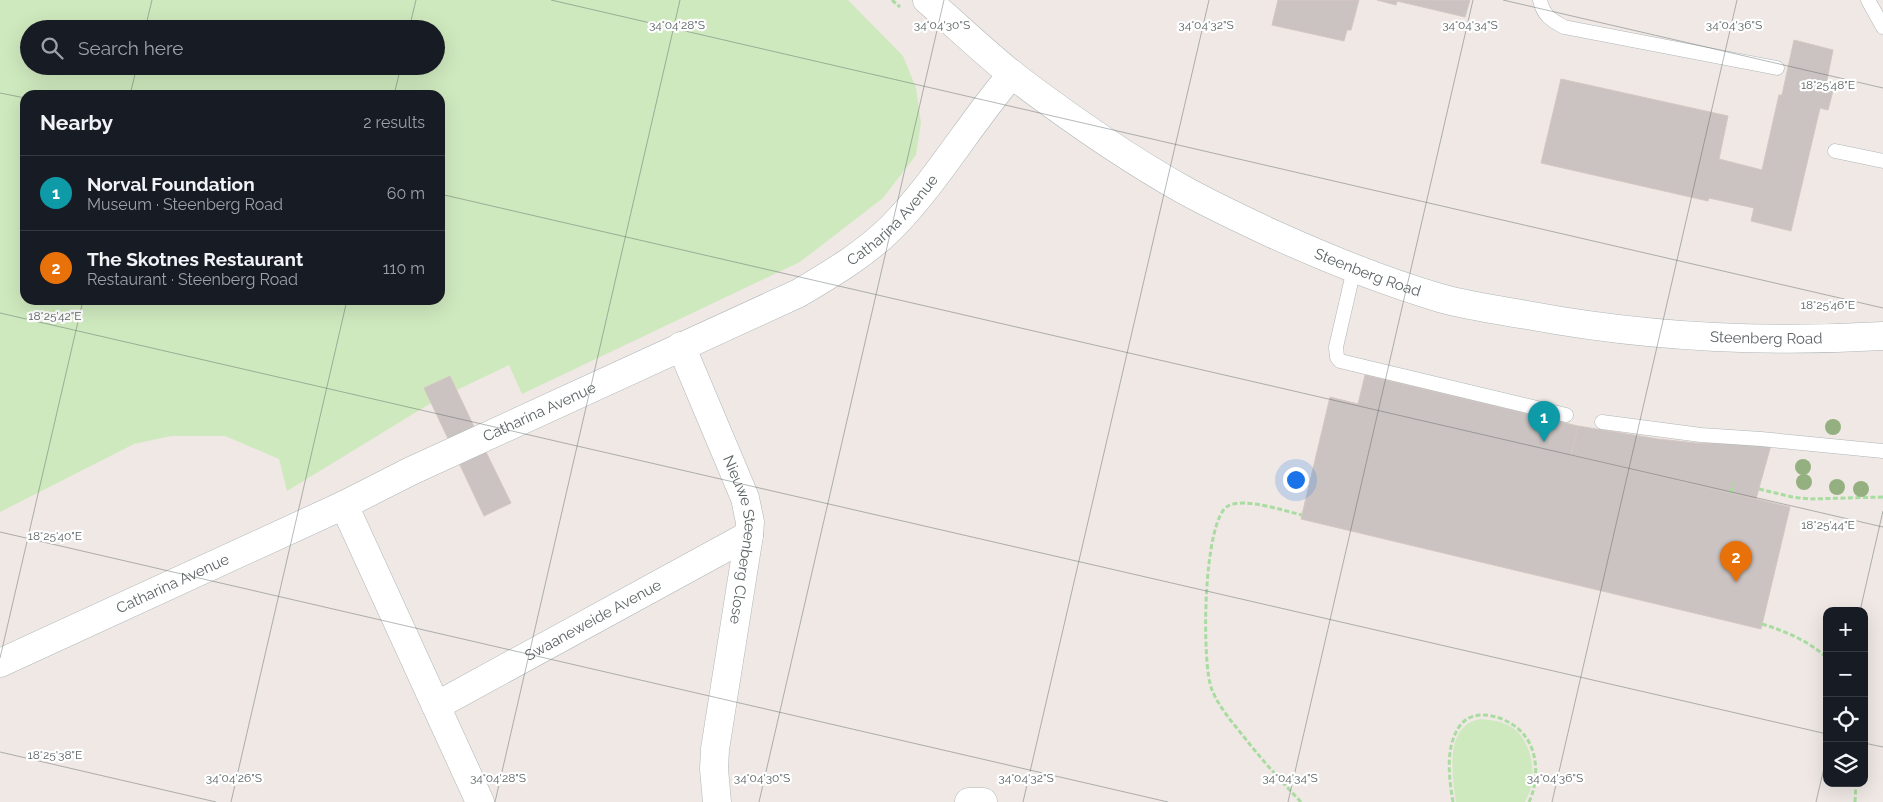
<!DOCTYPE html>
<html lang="en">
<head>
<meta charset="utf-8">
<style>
	body { margin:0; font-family:Raleway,sans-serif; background:#20242c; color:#f1f3f6 }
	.controls { position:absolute; right:15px; bottom:15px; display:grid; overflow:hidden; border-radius:10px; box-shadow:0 5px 20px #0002 }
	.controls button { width:45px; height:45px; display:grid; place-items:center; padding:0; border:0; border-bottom:1px solid #363941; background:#171b24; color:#f1f3f6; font:25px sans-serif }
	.you { position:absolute; left:1295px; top:479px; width:18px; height:18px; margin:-12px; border:4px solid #fff; border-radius:50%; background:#1a73e8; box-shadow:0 0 0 8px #1a73e833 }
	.badge { display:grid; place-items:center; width:32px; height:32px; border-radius:50%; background:#f62367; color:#fff; font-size:16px; font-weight:700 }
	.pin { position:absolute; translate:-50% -41px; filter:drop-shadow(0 1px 2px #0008) }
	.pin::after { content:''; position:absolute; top:26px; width:18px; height:15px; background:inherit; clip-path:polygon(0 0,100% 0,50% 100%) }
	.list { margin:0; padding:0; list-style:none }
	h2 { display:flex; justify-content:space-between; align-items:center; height:65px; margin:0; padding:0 20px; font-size:21px }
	h2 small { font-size:16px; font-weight:400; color:#9ea1a6 }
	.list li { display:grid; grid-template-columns:32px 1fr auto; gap:15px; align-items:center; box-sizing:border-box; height:75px; padding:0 20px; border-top:1px solid #363941 }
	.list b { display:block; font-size:19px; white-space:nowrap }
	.list p { margin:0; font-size:16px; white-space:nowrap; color:#9ea1a6 }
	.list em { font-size:16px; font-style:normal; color:#9ea1a6 }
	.icon { flex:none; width:28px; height:28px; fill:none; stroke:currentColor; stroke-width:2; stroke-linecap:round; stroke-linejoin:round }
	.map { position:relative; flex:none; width:1883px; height:802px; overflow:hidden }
	.search { position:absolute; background:#171b24; box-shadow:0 5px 20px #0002; left:20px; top:20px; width:425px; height:55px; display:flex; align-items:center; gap:12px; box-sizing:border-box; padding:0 18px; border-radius:28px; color:#9ea1a6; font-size:19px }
	.panel { position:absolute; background:#171b24; box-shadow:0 5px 20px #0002; left:20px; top:90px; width:425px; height:215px; border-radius:15px }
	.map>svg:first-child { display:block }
	.green { fill:#cfe9be; fill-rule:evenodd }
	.building { fill:#cbc3c1; stroke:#d5c7c1 }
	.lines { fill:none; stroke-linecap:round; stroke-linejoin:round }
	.service-casing { stroke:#afb6b8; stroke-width:15 }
	.minor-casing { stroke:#afb6b8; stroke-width:29 }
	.secondary-casing { stroke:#aeb6b8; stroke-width:29 }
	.path { stroke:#a9dca0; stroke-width:3; stroke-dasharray:5 2.5; stroke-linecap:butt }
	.service { stroke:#fff; stroke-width:14 }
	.minor { stroke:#fff; stroke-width:28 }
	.secondary { stroke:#fff; stroke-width:28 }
	.tree { fill:#95b080 }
	.ticks { fill:none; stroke:#5c6466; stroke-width:1; stroke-opacity:0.45 }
	.labels { text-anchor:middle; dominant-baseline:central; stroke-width:4.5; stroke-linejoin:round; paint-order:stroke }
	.street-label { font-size:15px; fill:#5c6466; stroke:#fff }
	.ticks-label { font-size:12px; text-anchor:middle; fill:#5c6466; stroke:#fff; stroke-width:4.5; stroke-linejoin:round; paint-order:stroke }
</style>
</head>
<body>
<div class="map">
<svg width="1883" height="802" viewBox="0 0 1883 802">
	<rect width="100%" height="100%" fill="#efe8e4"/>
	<!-- green -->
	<g class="green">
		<path d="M0,0H848L903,56L916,88L921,123L916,155L883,198L800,262L522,394L509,365L457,390L450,376L431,403L287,491L279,459L225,436H171L134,444L0,512ZM29,29H436V66H29ZM25,95H440V300H25Z"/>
		<path d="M1481,719C1490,720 1500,721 1508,725C1529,735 1536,766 1531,787C1530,792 1527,797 1525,802H1456C1452,775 1444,724 1481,719Z"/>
	</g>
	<!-- building -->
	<g class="building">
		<path d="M1278,0H1359L1351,30H1347L1344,41L1272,25Z"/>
		<path d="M1377,0H1470L1465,17L1397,1L1396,5Z"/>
		<path d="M1794,40L1833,50L1826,85L1834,87L1828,110L1820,108L1791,231L1751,221L1754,208L1709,198L1708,201L1541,163L1561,79L1728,116L1719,159L1762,170L1779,95H1782Z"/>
		<path d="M1365,375L1578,426L1571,455L1790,507L1761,629L1301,519L1330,397L1358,404Z"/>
		<path d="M450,376L477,433L451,445L424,388Z"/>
		<path d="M1578,426L1658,439L1696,443L1771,445L1756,499L1571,455Z"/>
		<path d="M484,448L511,503L484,516L458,461Z"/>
	</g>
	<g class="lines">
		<!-- service casing -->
		<g class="service-casing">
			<g id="service">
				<path d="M1540,0C1543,15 1551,20 1564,27L1777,68"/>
				<path d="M1868,0L1883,27"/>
				<path d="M1835,151L1883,161"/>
				<path d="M1354,269L1336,347L1337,357L1340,361L1566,415"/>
				<path d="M1602,422L1701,435L1761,439L1883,451"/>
			</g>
		</g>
		<!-- minor casing -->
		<g class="minor-casing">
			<g id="minor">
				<path id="s1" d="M681,346L745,498L750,522L749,535L715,749L714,769L717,802"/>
				<path d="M344,505L480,802"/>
				<path id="s2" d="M0,663L344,505L411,471L799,293C831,274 865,254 892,227C937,181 970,123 1012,74"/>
				<path id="s3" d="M436,706L749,535"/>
				<path d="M969,802H983"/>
			</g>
		</g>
		<!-- secondary casing -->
		<g class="secondary-casing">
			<g id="secondary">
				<path id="s4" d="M927,0C956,25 984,52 1014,76C1068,117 1125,157 1184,190C1213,206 1243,220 1273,234C1328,259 1383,281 1440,298C1469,306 1498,310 1527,315C1644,337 1764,343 1883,336"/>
			</g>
		</g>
		<!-- path -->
		<g class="path">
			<path d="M892,0L900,7"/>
			<path d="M1759,489L1792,497L1810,499L1883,497"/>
			<path d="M1731,493L1733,483"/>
			<path d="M1762,624C1785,631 1809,641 1827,658"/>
			<path d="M1301,802C1281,781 1262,760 1244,737C1232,722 1219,707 1212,690C1201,664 1203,519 1228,506C1245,497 1284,511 1302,515"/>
			<path d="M1453,802C1449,778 1445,748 1459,727C1474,704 1512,718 1525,736C1539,754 1538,783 1529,802"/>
			<path d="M1855,802L1856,783"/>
		</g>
		<!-- service -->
		<use href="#service" class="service"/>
		<!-- minor -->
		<use href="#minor" class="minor"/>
		<!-- secondary -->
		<use href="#secondary" class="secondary"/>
	</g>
	<!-- trees -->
	<g class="tree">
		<circle cx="1833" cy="427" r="8"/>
		<circle cx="1803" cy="467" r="8"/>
		<circle cx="1804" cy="482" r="8"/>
		<circle cx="1837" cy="487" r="8"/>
		<circle cx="1861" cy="489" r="8"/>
	</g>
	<!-- ticks -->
	<path class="ticks" d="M551,0L1883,308M1503,0L1883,88M145,29L152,0M409,29L416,0M0,93L25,98M130,95L137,66M394,95L401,66M440,194L1883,527M0,313L1827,734M0,532L1168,802M1860,611L1883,511M0,658L83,300M1864,743L1883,747M0,752L216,802M231,802L347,300M495,802L680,0M759,802L944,0M1023,802L1209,0M1288,802L1473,0M1552,802L1737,0M1816,802L1827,755"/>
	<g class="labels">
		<!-- street labels -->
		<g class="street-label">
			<text stroke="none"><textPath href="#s2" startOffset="1000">Catharina Avenue</textPath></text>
			<text stroke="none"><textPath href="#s4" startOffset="522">Steenberg Road</textPath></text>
			<text stroke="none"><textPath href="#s4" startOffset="928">Steenberg Road</textPath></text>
			<text stroke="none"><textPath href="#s2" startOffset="595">Catharina Avenue</textPath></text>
			<text stroke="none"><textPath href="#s1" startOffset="206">Nieuwe Steenberg Close</textPath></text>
			<text stroke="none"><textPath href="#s2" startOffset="190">Catharina Avenue</textPath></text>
			<text stroke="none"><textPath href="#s3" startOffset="179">Swaaneweide Avenue</textPath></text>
		</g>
	</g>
	<g class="ticks-label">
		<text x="677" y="29">34°04'28"S</text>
		<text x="942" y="29">34°04'30"S</text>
		<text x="1206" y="29">34°04'32"S</text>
		<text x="1470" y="29">34°04'34"S</text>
		<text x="1734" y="29">34°04'36"S</text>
		<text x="1828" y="89">18°25'48"E</text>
		<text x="1828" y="309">18°25'46"E</text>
		<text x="55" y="320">18°25'42"E</text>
		<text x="1828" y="529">18°25'44"E</text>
		<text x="55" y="540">18°25'40"E</text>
		<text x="55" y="759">18°25'38"E</text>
		<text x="234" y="782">34°04'26"S</text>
		<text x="498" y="782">34°04'28"S</text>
		<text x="762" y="782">34°04'30"S</text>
		<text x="1026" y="782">34°04'32"S</text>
		<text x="1290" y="782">34°04'34"S</text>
		<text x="1555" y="782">34°04'36"S</text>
	</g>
</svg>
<div class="controls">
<button>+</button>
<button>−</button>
<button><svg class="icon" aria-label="locate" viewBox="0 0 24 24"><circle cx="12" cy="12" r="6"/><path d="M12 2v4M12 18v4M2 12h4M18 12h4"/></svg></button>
<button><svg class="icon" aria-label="layers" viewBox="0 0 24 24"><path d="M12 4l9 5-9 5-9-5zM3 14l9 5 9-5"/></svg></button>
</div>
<div class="you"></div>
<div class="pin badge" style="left:1544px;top:442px;background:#0f9aa8">1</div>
<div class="pin badge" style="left:1736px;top:582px;background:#e8710a">2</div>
<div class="search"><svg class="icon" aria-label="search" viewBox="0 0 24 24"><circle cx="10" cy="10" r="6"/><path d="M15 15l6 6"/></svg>Search here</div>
<section class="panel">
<h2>Nearby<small>2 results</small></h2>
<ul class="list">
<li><span class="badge" style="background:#0f9aa8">1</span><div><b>Norval Foundation</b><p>Museum · Steenberg Road</p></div><em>60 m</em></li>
<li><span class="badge" style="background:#e8710a">2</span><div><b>The Skotnes Restaurant</b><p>Restaurant · Steenberg Road</p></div><em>110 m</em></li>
</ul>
</section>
</div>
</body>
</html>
